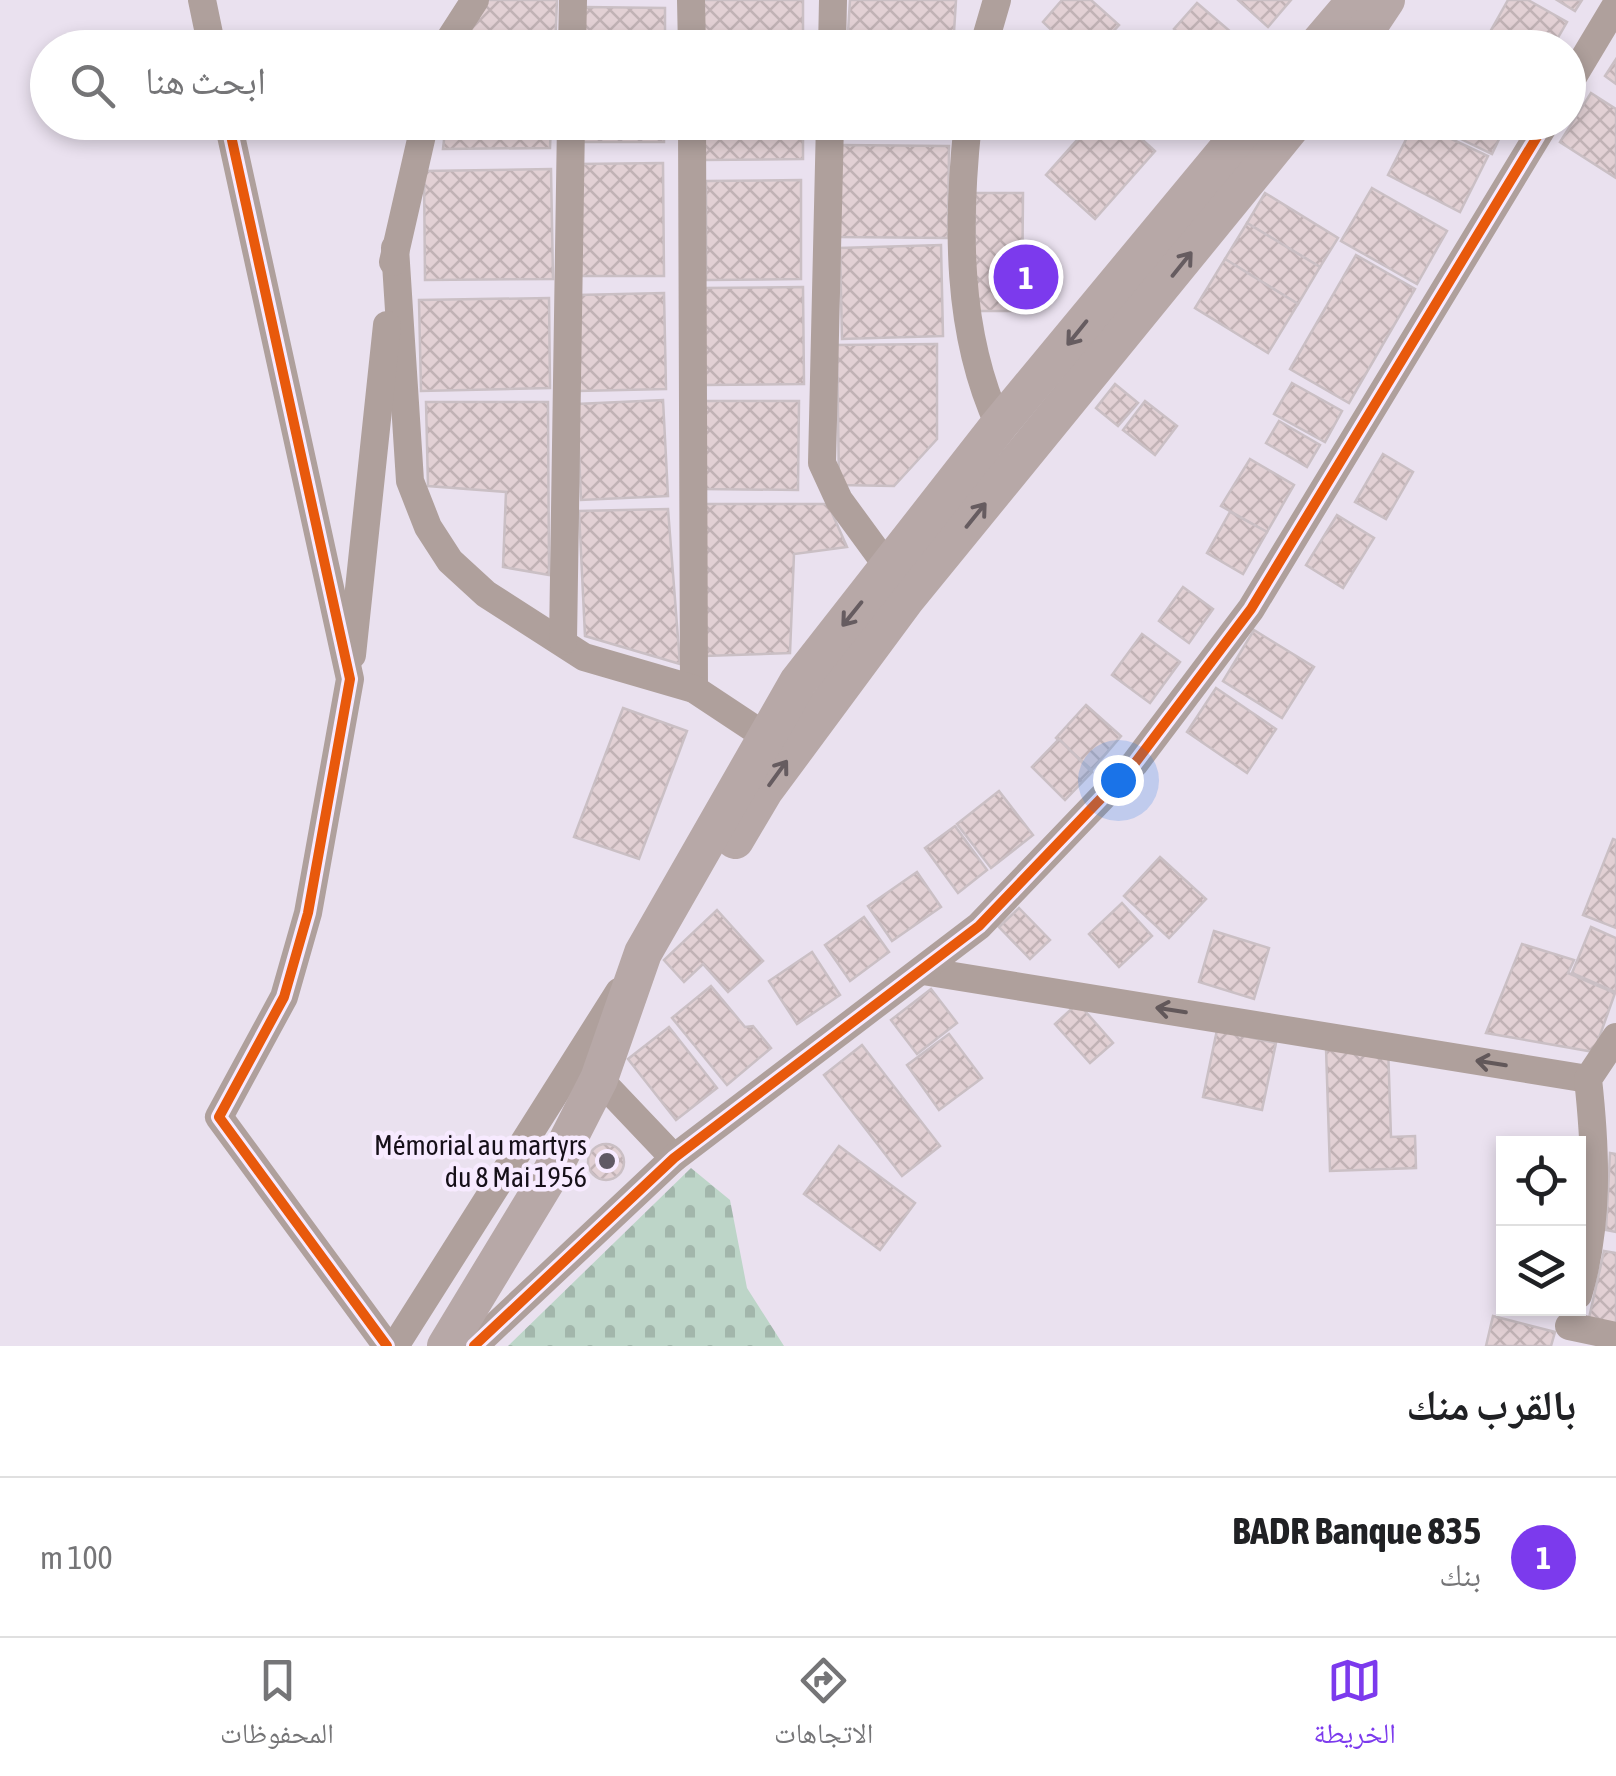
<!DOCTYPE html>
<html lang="ar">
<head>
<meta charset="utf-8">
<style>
	body { margin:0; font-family:"Asap Condensed","Noto Naskh Arabic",sans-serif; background:#f6f6f6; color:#202124; direction:rtl }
	.controls { position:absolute; right:30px; bottom:30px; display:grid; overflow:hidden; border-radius:0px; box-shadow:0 5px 15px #0003 }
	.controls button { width:90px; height:90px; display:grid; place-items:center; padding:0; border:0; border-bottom:2px solid #e0e0e0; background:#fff; color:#202124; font:50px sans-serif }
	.you { position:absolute; left:1118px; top:780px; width:35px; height:35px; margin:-25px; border:8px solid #fff; border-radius:50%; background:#1a73e8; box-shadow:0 0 0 15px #1a73e833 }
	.badge { display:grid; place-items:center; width:65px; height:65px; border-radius:50%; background:#7c3aed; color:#fff; font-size:32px; font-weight:700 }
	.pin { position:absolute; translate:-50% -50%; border:5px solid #fff; box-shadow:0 2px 10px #0006 }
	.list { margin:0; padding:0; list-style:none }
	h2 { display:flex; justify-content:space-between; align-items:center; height:130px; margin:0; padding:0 40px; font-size:42px }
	h2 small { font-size:32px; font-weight:400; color:#757577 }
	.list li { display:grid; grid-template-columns:65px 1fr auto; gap:30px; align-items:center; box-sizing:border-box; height:160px; padding:0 40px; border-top:2px solid #e0e0e0 }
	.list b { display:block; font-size:38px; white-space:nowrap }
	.list p { margin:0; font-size:32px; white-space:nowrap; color:#757577 }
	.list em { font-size:32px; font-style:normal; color:#757577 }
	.icon { flex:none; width:55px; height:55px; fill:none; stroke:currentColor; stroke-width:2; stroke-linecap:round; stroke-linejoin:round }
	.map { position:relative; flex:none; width:1616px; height:1346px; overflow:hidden; direction:ltr }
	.search { position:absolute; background:#fff; box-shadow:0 5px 15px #0003; left:30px; right:30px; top:30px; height:110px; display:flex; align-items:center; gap:25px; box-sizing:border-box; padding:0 35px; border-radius:55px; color:#757577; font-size:38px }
	.sheet { height:290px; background:#fff }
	nav { display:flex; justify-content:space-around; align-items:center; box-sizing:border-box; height:140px; border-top:2px solid #e0e0e0; background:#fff; font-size:28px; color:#757577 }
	nav a { display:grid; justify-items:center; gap:5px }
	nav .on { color:#7c3aed }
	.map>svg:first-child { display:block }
	.cemetery { fill:url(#cemetery-stones) }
	.building { fill:url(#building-cross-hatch); stroke:#cabfc4; stroke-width:2.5 }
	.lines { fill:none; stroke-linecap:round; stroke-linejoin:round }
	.minor { stroke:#afa09c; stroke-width:28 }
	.secondary { stroke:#b7a8a7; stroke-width:38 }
	.cycleway-casing { stroke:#f7eaff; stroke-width:16 }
	.cycleway { stroke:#e8590c; stroke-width:10 }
	.oneway { stroke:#665c60 }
	.oneway2 { stroke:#62585a }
	.poi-dot { fill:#605964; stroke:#f7eaff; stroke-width:4 }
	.labels { text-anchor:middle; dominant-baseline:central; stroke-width:9; stroke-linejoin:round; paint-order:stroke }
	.poi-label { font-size:28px; fill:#161019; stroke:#f7eaff; text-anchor:end }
</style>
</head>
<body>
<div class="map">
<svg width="1616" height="1346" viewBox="0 0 1616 1346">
	<defs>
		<pattern id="cemetery-stones" width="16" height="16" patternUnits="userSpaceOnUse" patternTransform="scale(2.5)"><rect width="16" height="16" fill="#bdd5c8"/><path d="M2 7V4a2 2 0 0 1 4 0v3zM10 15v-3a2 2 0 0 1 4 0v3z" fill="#a2b6ab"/></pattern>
		<pattern id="building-cross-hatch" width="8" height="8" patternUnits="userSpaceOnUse" patternTransform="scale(2.5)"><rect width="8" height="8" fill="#e2d0d4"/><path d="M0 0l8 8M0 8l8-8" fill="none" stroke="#c1b2b5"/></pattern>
	</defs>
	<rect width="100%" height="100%" fill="#eae1ef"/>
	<!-- cemetery -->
	<path class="cemetery" d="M691,1168L730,1200L747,1288L784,1346H508Z"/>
	<!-- building -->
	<g class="building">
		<path d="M485,0H557L555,48L454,47Z"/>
		<path d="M701,0H803V48H702Z"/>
		<path d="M850,0H956L953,48H847Z"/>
		<path d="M1062,0H1091L1119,25L1098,48H1070L1043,22Z"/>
		<path d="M1238,0H1291L1268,27Z"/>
		<path d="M1508,0H1528L1567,22L1552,48H1481Z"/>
		<path d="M1557,0H1582L1575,11Z"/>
		<path d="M1197,3L1246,45L1244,48H1195L1174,29Z"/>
		<path d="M583,7L665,8V48H582Z"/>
		<path d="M1616,59V84L1605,76Z"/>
		<path d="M1591,93L1616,109V178L1560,142Z"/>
		<path d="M446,122H551L550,148L443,149Z"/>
		<rect x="582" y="122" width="82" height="20"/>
		<path d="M702,122H803V159L702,160Z"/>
		<path d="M841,122H949L948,136H841Z"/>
		<path d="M1093,122H1123L1155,151L1095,219L1046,175Z"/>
		<path d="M1415,122L1488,156L1460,212L1388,175Z"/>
		<path d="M1426,122H1507L1492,154Z"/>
		<path d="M840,145L949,146L948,238L839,237Z"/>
		<path d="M663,163L664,276H578V164Z"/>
		<path d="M551,169L553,279L425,280L424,171Z"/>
		<path d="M801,180V279L706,280V181Z"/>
		<path d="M1372,188L1447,231L1417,284L1341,241Z"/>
		<path d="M975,193H1023L1022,311H974Z"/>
		<path d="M1265,193L1338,238L1320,267L1247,223Z"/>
		<path d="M1247,223L1320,267L1298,304L1225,259Z"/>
		<path d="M941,245L943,336L842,339L840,248Z"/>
		<path d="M1356,255L1415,289L1349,403L1290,369Z"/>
		<path d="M1225,259L1298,304L1268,353L1195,308Z"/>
		<path d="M803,287L804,384L703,385V288Z"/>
		<path d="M664,293L666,389L578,391L577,295Z"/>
		<path d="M549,298L550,388L421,391L419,300Z"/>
		<path d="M937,344V439L894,486L839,485L837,345Z"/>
		<path d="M1292,383L1342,411L1325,442L1274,414Z"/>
		<path d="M1115,384L1138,403L1118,426L1096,408Z"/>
		<path d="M663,400L668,496L581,500L577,404Z"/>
		<path d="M705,401H799L798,490L704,489Z"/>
		<path d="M1145,401L1177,426L1155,455L1123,430Z"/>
		<path d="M426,402H548L549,575L503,567L506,492L428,486Z"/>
		<path d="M1279,421L1320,445L1307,467L1266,443Z"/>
		<path d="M1383,454L1413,472L1386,519L1355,502Z"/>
		<path d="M1250,459L1294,485L1267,532L1221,506Z"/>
		<path d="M704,504H828L847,547L794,554L790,653L705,656Z"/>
		<path d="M668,509L680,664L585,636L579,511Z"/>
		<path d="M1230,512L1267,532L1243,574L1207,553Z"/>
		<path d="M1337,515L1374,538L1343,588L1306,565Z"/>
		<path d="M1183,587L1213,609L1189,643L1159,621Z"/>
		<path d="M1254,630L1314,667L1282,718L1223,681Z"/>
		<path d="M1142,634L1180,662L1150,703L1112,675Z"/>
		<path d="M1216,688L1276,729L1247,773L1187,732Z"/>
		<path d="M1086,705L1121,736L1092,770L1056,738Z"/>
		<path d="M623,708L687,731L639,859L574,837Z"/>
		<path d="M1059,739L1092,772L1065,800L1032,767Z"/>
		<path d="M999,791L1033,835L991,868L957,824Z"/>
		<path d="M955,826L987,870L958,893L925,848Z"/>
		<path d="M1613,839L1616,840V928L1583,915Z"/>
		<path d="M1160,857L1206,899L1169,938L1124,896Z"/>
		<path d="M917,872L941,907L892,941L868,906Z"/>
		<path d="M1122,903L1152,936L1119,967L1089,934Z"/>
		<path d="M1019,908L1050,940L1030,959L999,927Z"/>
		<path d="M717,910L763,961L728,992L703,964L684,982L664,960Z"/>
		<path d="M864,917L889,952L850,981L825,945Z"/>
		<path d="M1591,927L1616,938V992L1572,973Z"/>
		<path d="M1214,931L1269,948L1254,999L1199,982Z"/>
		<path d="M1522,944L1574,960L1568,973L1615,993L1594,1052L1486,1033Z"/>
		<path d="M812,952L840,995L797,1024L769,981Z"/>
		<path d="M711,986L745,1027L753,1026L771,1048L727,1085L672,1018Z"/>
		<path d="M931,989L957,1023L917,1054L891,1020Z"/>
		<path d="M1078,1003L1113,1043L1090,1063L1055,1024Z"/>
		<path d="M669,1027L717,1088L676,1120L628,1059Z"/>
		<path d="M1217,1030L1276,1043L1262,1110L1203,1097Z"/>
		<path d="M949,1034L982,1078L939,1110L907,1065Z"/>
		<path d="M862,1045L940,1146L902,1176L824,1075Z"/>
		<path d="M1388,1046L1391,1137L1415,1136L1416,1168L1330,1171L1326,1048Z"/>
		<circle cx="606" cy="1162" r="18"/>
		<path d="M839,1146L915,1203L880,1250L804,1194Z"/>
		<path d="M1610,1153L1616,1154V1232L1606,1230Z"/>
		<path d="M602,1154L614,1158L610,1168L599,1164Z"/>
		<path d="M1604,1251L1616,1253V1324L1589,1318Z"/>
		<path d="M1493,1316L1555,1332L1551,1346H1486Z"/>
	</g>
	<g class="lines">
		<!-- minor -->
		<g class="minor">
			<path d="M202,0L212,48"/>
			<path d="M691,0L692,48"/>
			<path d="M444,48L475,0"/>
			<path d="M572,48L573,0"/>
			<path d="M832,48L833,0"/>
			<path d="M983,48L997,0"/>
			<path d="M1568,85L1616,5"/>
			<path d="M228,122L350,679L308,913L284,997L219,1117L387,1346"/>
			<path d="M692,122L694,689"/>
			<path d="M830,122L822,463L839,500L888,567"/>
			<path d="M968,122C957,223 956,332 999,425"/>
			<path d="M395,248L410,481L428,527L450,561L486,594L584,657L694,689L765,736"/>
			<path d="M393,262L425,122"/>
			<path d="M563,641L571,122"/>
			<path d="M352,655L387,325"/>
			<path d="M923,971L1588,1079"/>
			<path d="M599,1079L674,1158"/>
			<path d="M1578,1295C1599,1224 1596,1151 1588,1079L1616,1037"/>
			<path d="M1569,1326L1616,1336"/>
			<path d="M395,1346L619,992"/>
			<path d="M474,1346L674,1158L979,926L1135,763L1251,609L1546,122"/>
		</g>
		<!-- secondary -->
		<g class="secondary">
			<path d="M1315,48L1356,0"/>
			<path d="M1354,48L1386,0"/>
			<path d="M735,840L764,791L906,599L1295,122"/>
			<path d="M446,1346L551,1173L599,1079L643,953L798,682L999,425L1250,122"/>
		</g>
		<!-- cycleway casing -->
		<g class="cycleway-casing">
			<g id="cycleway">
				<path d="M228,122L350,679L308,913L284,997L219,1117L387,1346"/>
				<path d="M474,1346L674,1158L979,926L1135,763L1251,609L1546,122"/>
			</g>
		</g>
		<!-- cycleway -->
		<use href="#cycleway" class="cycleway"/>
	</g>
	<!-- one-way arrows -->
	<defs><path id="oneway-shaft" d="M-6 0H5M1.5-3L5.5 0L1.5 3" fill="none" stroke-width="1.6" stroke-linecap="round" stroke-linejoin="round" transform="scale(2.5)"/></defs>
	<g class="oneway">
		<use href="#oneway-shaft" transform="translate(1182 264) rotate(-51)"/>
		<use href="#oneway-shaft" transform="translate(1077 333) rotate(129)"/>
		<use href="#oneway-shaft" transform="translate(976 515) rotate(-51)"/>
		<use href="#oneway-shaft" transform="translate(852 614) rotate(129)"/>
		<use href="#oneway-shaft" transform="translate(778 773) rotate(-54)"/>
	</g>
	<g class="oneway2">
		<use href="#oneway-shaft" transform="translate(1171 1010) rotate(-171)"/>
		<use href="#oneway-shaft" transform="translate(1491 1063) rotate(-171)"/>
	</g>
	<!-- markers -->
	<circle class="poi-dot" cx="607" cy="1161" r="10"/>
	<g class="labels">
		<!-- poi labels -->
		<g class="poi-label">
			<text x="587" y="1145">Mémorial au martyrs<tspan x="587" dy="32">du 8 Mai 1956</tspan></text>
		</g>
	</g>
</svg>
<div class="controls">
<button><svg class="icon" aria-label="locate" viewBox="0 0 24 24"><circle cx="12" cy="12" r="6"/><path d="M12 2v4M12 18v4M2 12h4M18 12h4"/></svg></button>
<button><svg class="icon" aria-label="layers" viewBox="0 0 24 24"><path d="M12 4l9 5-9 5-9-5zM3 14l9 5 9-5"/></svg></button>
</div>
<div class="you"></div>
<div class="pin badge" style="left:1026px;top:277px">1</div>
<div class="search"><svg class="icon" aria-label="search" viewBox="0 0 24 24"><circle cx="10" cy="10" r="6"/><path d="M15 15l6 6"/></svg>ابحث هنا</div>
</div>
<section class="sheet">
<h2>بالقرب منك<small></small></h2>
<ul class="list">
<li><span class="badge">1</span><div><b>BADR Banque 835</b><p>بنك</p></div><em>100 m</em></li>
</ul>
</section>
<nav>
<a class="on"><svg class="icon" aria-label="map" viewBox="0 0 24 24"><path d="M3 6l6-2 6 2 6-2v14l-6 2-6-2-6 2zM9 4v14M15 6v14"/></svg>الخريطة</a>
<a><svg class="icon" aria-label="directions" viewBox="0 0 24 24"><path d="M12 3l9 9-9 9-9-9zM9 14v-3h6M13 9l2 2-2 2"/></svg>الاتجاهات</a>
<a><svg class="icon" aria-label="saved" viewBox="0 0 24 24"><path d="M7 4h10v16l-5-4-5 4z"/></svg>المحفوظات</a>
</nav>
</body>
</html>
